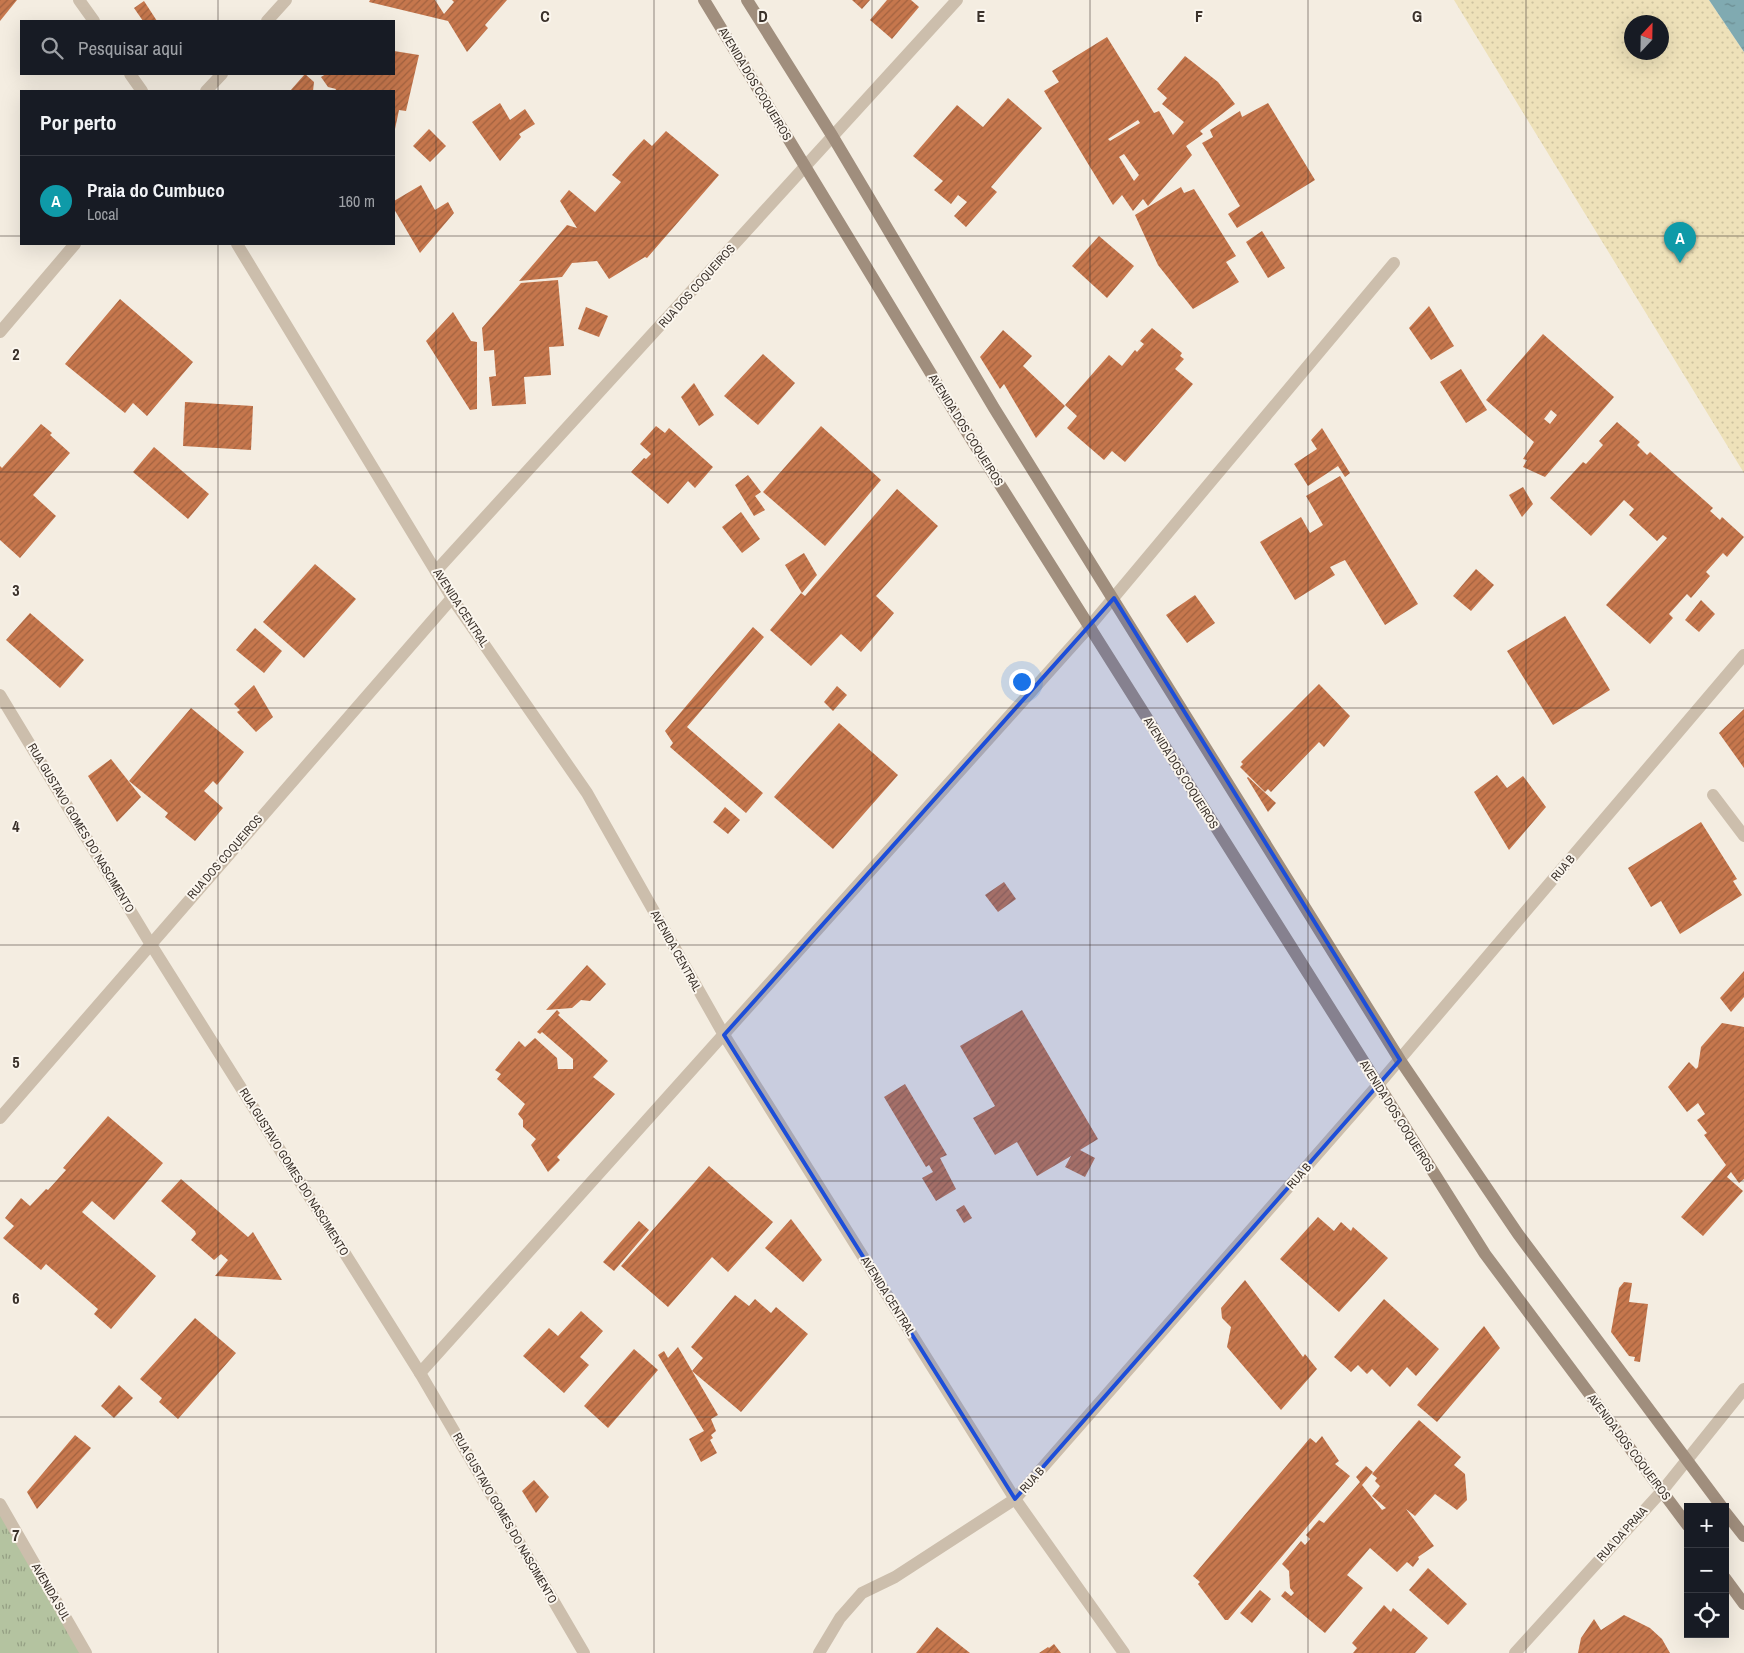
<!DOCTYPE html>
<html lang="pt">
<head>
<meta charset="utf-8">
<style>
	body { margin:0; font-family:"Archivo Narrow",sans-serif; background:#242831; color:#f1f3f6 }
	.controls { position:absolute; right:15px; bottom:15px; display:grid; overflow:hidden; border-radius:0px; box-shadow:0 5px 20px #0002 }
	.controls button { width:45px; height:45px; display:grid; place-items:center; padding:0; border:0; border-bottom:1px solid #363941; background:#171b24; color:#f1f3f6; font:25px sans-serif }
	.compass { position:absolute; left:1624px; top:15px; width:45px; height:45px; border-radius:50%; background:#171b24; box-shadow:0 5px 20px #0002; rotate:22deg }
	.you { position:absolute; left:1021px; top:681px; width:18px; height:18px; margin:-12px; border:4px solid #fff; border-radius:50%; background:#1a73e8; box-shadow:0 0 0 8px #1a73e833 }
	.badge { display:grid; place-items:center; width:32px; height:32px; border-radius:50%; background:#93abb1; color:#fff; font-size:16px; font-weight:700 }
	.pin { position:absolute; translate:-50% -41px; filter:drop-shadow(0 1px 2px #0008) }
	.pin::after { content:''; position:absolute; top:26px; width:18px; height:15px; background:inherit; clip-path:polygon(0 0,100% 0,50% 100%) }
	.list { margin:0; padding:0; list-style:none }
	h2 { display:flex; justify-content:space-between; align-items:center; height:65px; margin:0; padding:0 20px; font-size:21px }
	h2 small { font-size:16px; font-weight:400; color:#9ea1a6 }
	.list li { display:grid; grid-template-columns:32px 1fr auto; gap:15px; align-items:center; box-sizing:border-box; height:90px; padding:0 20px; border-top:1px solid #363941 }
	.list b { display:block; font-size:19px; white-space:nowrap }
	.list p { margin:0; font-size:16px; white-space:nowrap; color:#9ea1a6 }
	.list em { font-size:16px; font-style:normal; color:#9ea1a6 }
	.icon { flex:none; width:28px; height:28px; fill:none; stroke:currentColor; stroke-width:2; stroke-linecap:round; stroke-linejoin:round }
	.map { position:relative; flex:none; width:1744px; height:1653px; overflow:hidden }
	.search { position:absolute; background:#171b24; box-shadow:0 5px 20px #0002; left:20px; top:20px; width:375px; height:55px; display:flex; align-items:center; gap:12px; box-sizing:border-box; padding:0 18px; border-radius:0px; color:#9ea1a6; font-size:19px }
	.panel { position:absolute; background:#171b24; box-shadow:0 5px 20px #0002; left:20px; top:90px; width:375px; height:155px; border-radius:0px }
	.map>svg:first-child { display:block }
	.grass { fill:url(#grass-tufts) }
	.sand { fill:url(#sand-dots); fill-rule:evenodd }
	.water { fill:url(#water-ripples) }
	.building { fill:url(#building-hatch); fill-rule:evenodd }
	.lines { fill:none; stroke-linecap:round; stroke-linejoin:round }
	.street { stroke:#ccbeac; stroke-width:12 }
	.secondary { stroke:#a08e7d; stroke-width:12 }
	.marked { fill:#1d4ed8; fill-opacity:0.2; stroke:#1d4ed8; stroke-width:4; stroke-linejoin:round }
	.grid { fill:none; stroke:#3b322b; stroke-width:1; stroke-opacity:0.55 }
	.labels { text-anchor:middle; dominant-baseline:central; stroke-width:4; stroke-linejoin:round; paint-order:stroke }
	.street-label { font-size:12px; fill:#3b322b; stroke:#fbf6ee }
	.grid-label { font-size:16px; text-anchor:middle; font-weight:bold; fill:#3b322b; stroke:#fbf6ee; stroke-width:4; stroke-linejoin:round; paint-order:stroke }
</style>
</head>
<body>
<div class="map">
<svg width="1744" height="1653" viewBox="0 0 1744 1653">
	<defs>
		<pattern id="grass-tufts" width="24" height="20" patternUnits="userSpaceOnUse" patternTransform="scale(1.25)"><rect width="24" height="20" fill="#b4c3a0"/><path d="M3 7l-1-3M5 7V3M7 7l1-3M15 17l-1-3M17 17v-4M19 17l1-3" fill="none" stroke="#949f83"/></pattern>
		<pattern id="sand-dots" width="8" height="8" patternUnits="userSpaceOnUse" patternTransform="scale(1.25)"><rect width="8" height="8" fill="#eee1b9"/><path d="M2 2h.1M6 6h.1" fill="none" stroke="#cdc29f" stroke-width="1.8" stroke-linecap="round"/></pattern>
		<pattern id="water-ripples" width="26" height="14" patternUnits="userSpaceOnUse" patternTransform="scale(1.25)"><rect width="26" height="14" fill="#80aab1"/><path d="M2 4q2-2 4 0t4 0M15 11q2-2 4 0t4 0" fill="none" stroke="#6a8b90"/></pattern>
		<pattern id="building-hatch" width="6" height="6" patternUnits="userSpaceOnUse" patternTransform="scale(1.25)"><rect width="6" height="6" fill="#c6774d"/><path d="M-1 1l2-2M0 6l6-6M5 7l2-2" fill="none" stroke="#a26240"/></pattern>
	</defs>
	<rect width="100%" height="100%" fill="#f4ede1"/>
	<!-- grass -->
	<path class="grass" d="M0,1504L86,1653H0Z"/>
	<!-- sand -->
	<path class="sand" d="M1454,0H1709L1744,52V473ZM1632,22H1662V52H1632Z"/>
	<!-- water -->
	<path class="water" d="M1709,0H1744V52Z"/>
	<!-- building -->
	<g class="building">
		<path d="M0,0H17L0,21Z"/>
		<path d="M370,0H435L444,14L454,2L452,0H507L485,25L488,28L467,52L448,21L369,2Z"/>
		<path d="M852,0H870L862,9Z"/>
		<path d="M887,0H911L919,7L892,39L870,20Z"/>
		<path d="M144,1L157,21H143L134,8Z"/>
		<path d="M1107,37L1154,113L1159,111L1173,135L1184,122L1162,104L1167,98L1157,89L1185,56L1218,82L1235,104L1200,131L1203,134L1186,146L1192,155L1148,206L1143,199L1133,211L1122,195L1113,205L1044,91L1059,82L1052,71ZM1138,120L1140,123L1110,141L1108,139ZM1124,154L1139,175L1134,181L1119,157Z"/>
		<path d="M394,51L419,55L406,111L399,110L395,129L394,91H335L336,89L328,87L321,77L326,74H394Z"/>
		<path d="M305,74L314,82L313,91H290Z"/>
		<path d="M1008,98L1042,128L991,187L997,192L966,227L954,216L967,202L958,195L951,204L934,190L943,181L913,156L957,105L983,127Z"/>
		<path d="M500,103L510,120L525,109L535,124L519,134L521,137L500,161L472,122Z"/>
		<path d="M1268,103L1315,180L1237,228L1228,214L1240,206L1202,143L1213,137L1210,130L1240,111L1242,117Z"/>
		<path d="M429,129L446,146L430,162L413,146Z"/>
		<path d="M666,131L719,175L647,258L645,257L609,279L597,261L572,263L562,277L519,281L567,225L577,228L560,201L569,190L595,212L621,182L612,175L630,154L644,139L652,146Z"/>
		<path d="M421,185L435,210L448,202L454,213L420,253L394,209V201Z"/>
		<path d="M1181,187L1184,193L1194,189L1236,256L1226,262L1239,282L1193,309L1158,265L1135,215Z"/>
		<path d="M1262,231L1285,268L1268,278L1246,242Z"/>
		<path d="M1099,236L1134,266L1107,298L1072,266Z"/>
		<path d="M558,280L564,346L549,347L551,375L524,377L526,404L492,406L489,377L496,376L494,350L484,351L482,328L521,283Z"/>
		<path d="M120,299L193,362L147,416L133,403L125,413L65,364Z"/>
		<path d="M1429,306L1454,346L1431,360L1409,328Z"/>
		<path d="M586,307L608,316L599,337L578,329Z"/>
		<path d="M453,312L471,341L477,342V409L470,410L426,341Z"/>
		<path d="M1152,328L1182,353L1180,356L1184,359L1175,369L1193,384L1125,462L1112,451L1104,460L1067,428L1077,416L1065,405L1109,355L1122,366L1135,350L1137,352L1144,344L1140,341Z"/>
		<path d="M1003,330L1032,356L1023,366L1065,406L1036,438L1004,384L1000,389L980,357Z"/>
		<path d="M1543,334L1614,397L1545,477L1523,467L1527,460L1523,459L1534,442L1486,400ZM1551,410L1557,415L1550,424L1544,419Z"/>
		<path d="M763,354L795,383L758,425L724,396Z"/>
		<path d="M1461,369L1487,410L1466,423L1440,382Z"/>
		<path d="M694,383L714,415L699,426L681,397Z"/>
		<path d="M185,402L253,406L251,450L183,446Z"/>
		<path d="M1617,422L1640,442L1637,445L1647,455L1650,452L1713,508L1710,511L1720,520L1722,517L1744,537L1727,557L1723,553L1706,572L1710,576L1691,598L1687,594L1669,614L1673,618L1650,644L1606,605L1667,538L1663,535L1657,541L1629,515L1634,509L1624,500L1591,536L1550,498L1583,462L1586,464L1603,445L1599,441Z"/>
		<path d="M41,424L52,433L50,435L70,453L33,495L56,516L20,558L0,540V466L2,468Z"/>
		<path d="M656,426L665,433L669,428L713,467L695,488L688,481L668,504L631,472L644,458L646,459L651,454L640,444Z"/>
		<path d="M821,426L881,480L825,546L763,492Z"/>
		<path d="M1322,428L1350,473L1345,477L1338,466L1308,486L1294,464L1317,449L1311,440Z"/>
		<path d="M154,447L209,494L188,519L133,472Z"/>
		<path d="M748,475L761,492L755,496L765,510L754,516L735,485Z"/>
		<path d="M1340,476L1418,604L1385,625L1345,560L1330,567L1335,575L1295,600L1260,542L1301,517L1310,533L1323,525L1306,496Z"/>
		<path d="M1523,487L1533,504L1522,517L1509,495Z"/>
		<path d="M897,489L938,526L876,596L894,613L861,652L841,634L811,666L770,630L801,593L805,596Z"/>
		<path d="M741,512L760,539L742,553L722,527Z"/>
		<path d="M804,553L817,575L802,593L785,565Z"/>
		<path d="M315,564L356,599L304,658L263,622Z"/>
		<path d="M1476,569L1494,585L1471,611L1453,596Z"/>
		<path d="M1195,595L1215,623L1187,643L1166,615Z"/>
		<path d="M1701,600L1715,614L1699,632L1685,620Z"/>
		<path d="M30,613L84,660L60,688L6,640Z"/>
		<path d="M1565,616L1610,690L1553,725L1507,651Z"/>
		<path d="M753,627L764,637L687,727L763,793L746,813L670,747L673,743L665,731Z"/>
		<path d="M255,628L282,651L264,673L236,650Z"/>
		<path d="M1319,684L1350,716L1324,747L1319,742L1271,792L1268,789L1265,792L1240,767L1243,764L1241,762Z"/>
		<path d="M254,685L273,717L256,732L237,712L240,710L234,704Z"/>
		<path d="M837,686L847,695L833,711L824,702Z"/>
		<path d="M191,708L244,752L217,785L213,781L204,791L223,808L195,841L165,817L168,813L129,781Z"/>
		<path d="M1744,709V768L1719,733Z"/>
		<path d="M839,723L898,775L833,849L774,797Z"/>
		<path d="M111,759L141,797L117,822L88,776Z"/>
		<path d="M1497,775L1507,788L1523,776L1546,807L1509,850L1474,792Z"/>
		<path d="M1248,777L1276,803L1268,812L1247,778Z"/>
		<path d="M725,807L740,820L728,834L713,822Z"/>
		<path d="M1701,822L1737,879L1733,881L1742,895L1680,934L1661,901L1651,907L1628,868Z"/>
		<path d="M1004,882L1016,899L998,912L985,895Z"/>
		<path d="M587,965L606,984L590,1001L581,1000L572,1008L546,1010Z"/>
		<path d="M1744,971V997L1731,1012L1720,998Z"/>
		<path d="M557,1010L560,1013L558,1015L608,1061L593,1077L615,1094L557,1157L560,1160L548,1172L531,1145L536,1139L523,1127V1120L518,1114L525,1104L497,1079L501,1074L495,1070L519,1041L525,1047L535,1038L557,1058L558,1069H573V1059L542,1032L540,1034L537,1032Z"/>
		<path d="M1022,1010L1098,1139L1080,1150L1095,1158L1085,1177L1065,1167L1071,1156L1037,1176L1017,1142L995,1155L973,1118L995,1106L960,1046Z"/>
		<path d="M1722,1023L1744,1027V1179L1739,1183L1731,1172L1727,1177L1743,1191L1703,1236L1681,1217L1726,1165L1704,1135L1707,1133L1697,1120L1705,1114L1698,1103L1687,1112L1668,1087L1689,1062L1696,1069L1698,1067L1701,1047Z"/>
		<path d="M905,1084L947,1155L940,1158L956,1189L936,1201L922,1178L933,1172L929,1165L926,1167L884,1097Z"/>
		<path d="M108,1116L163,1163L114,1220L92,1201L82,1212L156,1276L111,1329L94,1314L98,1309L46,1264L41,1270L3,1238L14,1226L5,1218L21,1198L30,1206L46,1189L48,1190L66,1170L63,1168Z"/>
		<path d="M709,1166L773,1222L728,1272L712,1257L668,1307L621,1266Z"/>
		<path d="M181,1179L248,1237L253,1232L282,1280L215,1276L228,1260L221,1254L214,1260L191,1240L196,1234L195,1231L161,1201Z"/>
		<path d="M964,1205L972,1218L964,1223L956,1210Z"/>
		<path d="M1318,1217L1334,1231L1341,1222L1351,1231L1353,1227L1388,1258L1339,1312L1280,1259Z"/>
		<path d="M791,1219L822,1260L803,1282L765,1248Z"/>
		<path d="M639,1221L649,1230L614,1271L603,1262Z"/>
		<path d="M1245,1280L1303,1357L1305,1354L1317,1369L1281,1410L1227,1347L1231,1327L1222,1318L1221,1308Z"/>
		<path d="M1624,1282L1632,1283L1629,1302L1648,1304L1640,1362L1634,1361L1635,1357L1629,1356L1611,1332L1619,1288Z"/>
		<path d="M735,1295L749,1306L755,1299L771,1313L776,1307L808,1334L741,1412L692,1371L703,1358L691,1347Z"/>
		<path d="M1384,1299L1439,1349L1416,1376L1407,1367L1390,1387L1372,1369L1367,1374L1358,1365L1351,1372L1334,1357Z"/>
		<path d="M581,1311L603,1331L580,1357L589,1365L564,1393L523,1356L549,1328L558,1336Z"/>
		<path d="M195,1318L236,1353L178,1419L159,1402L162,1398L140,1379Z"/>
		<path d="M1484,1326L1500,1348L1437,1422L1417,1405Z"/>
		<path d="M678,1347L718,1415L711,1419L716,1431L711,1435L713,1438L710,1440L717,1453L701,1462L689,1439L704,1431L658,1355L664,1351L668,1358Z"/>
		<path d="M634,1349L658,1370L608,1428L584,1406Z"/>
		<path d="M119,1385L133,1398L114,1418L101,1406Z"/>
		<path d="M1419,1420L1461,1457L1454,1465L1465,1474L1467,1500L1457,1510L1435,1494L1415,1516L1406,1509L1434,1546L1418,1557L1419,1559L1413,1567L1407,1562L1397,1572L1370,1548L1347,1575L1363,1588L1325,1633L1281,1596L1285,1591L1291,1596L1294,1593L1290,1588L1289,1571L1282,1564L1301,1541L1305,1545L1310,1539L1306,1535L1319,1520L1324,1523L1360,1482L1356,1477L1366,1466L1373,1472L1362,1485L1382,1510L1386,1508L1372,1496L1380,1486L1375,1481L1377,1478L1372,1474Z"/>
		<path d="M75,1435L91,1448L37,1509L27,1492Z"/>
		<path d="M1322,1436L1339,1461L1335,1464L1350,1476L1228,1620H1225L1198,1584L1200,1582L1193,1576L1310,1438L1316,1443Z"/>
		<path d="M534,1480L549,1497L536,1513L522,1491Z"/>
		<path d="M1428,1568L1467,1604L1448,1625L1409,1590Z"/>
		<path d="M1260,1590L1271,1599L1252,1623L1240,1613Z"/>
		<path d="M1384,1605L1391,1612L1393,1608L1428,1638L1415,1653H1353L1357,1648L1352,1643Z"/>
		<path d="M1624,1615L1650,1628L1662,1639L1670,1653H1578L1581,1638L1594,1619L1601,1630Z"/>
		<path d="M937,1627L970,1653H916Z"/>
		<path d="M1054,1644L1061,1653H1039L1048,1647L1049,1648Z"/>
	</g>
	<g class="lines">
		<!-- street -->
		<g class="street">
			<path d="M79,0L94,21"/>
			<path d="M267,21L286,0"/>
			<path d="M130,74L142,91"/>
			<path d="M206,91L222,74"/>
			<path d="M237,244L452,598L587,793L724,1035L1015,1499L1124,1653"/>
			<path d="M0,332L75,244"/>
			<path d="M436,571L957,0"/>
			<path d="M0,695L150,943L420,1373L584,1653"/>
			<path d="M1713,795L1744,836"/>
			<path d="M0,1118L452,598"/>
			<path d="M420,1373L1089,627L1394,263"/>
			<path d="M0,1504L86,1653"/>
			<path d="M819,1653L840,1618L862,1593L895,1577L1015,1499L1377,1086L1744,655"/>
			<path d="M1515,1653L1662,1491L1744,1389"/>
		</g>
		<!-- secondary -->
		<g class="secondary">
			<path d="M704,0L961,423L1485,1254L1688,1526"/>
			<path d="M747,0L833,137L994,408L1400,1060L1518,1234L1722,1507"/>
			<path d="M1725,1512L1744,1536"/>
			<path d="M1725,1578L1744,1604"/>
		</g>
	</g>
	<!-- marked area -->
	<path class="marked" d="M1114,598L1400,1060L1015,1499L724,1035Z"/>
	<!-- grid -->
	<path class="grid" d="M218,0V21M436,0V1653M654,0V1653M872,0V1653M1090,0V1653M1308,0V1653M1526,0V1653M218,74V91M0,236H21M394,236H1744M218,244V1653M0,472H1744M0,708H1744M0,945H1744M0,1181H1744M0,1417H1744"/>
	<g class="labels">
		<!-- street labels -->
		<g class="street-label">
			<text transform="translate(755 84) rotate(59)">AVENIDA DOS COQUEIROS</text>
			<text transform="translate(697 286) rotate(-48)">RUA DOS COQUEIROS</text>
			<text transform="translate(966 430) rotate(58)">AVENIDA DOS COQUEIROS</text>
			<text transform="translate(461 608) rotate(57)">AVENIDA CENTRAL</text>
			<text transform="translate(1181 773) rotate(58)">AVENIDA DOS COQUEIROS</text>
			<text transform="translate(81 828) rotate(59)">RUA GUSTAVO GOMES DO NASCIMENTO</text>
			<text transform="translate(225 857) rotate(-49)">RUA DOS COQUEIROS</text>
			<text transform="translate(1563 868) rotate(-50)">RUA B</text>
			<text transform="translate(676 951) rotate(61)">AVENIDA CENTRAL</text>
			<text transform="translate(1397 1116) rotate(58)">AVENIDA DOS COQUEIROS</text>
			<text transform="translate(294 1172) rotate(58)">RUA GUSTAVO GOMES DO NASCIMENTO</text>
			<text transform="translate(1299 1176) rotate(-49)">RUA B</text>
			<text transform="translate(888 1296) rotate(58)">AVENIDA CENTRAL</text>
			<text transform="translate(1629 1447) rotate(53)">AVENIDA DOS COQUEIROS</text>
			<text transform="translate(1032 1480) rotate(-49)">RUA B</text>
			<text transform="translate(505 1518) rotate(60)">RUA GUSTAVO GOMES DO NASCIMENTO</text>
			<text transform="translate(1622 1534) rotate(-48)">RUA DA PRAIA</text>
			<text transform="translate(51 1592) rotate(60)">AVENIDA SUL</text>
		</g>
	</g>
	<g class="grid-label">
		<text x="545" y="22">C</text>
		<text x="763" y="22">D</text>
		<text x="981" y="22">E</text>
		<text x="1199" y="22">F</text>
		<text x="1417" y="22">G</text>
		<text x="16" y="360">2</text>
		<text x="16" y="596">3</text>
		<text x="16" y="832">4</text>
		<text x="16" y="1068">5</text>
		<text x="16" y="1304">6</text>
		<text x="16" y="1541">7</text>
	</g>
</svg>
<div class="controls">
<button>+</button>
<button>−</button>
<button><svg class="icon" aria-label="locate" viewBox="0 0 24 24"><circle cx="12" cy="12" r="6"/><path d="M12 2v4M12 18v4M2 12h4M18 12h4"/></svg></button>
</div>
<svg class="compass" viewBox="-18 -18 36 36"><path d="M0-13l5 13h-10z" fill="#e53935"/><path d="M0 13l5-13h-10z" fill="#9ea1a6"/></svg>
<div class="you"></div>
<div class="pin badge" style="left:1680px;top:263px;background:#0f9aa8">A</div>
<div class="search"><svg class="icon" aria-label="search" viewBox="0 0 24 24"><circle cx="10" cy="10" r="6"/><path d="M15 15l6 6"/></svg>Pesquisar aqui</div>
<section class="panel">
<h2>Por perto<small></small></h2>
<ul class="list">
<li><span class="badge" style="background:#0f9aa8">A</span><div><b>Praia do Cumbuco</b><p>Local</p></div><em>160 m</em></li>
</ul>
</section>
</div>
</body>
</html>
